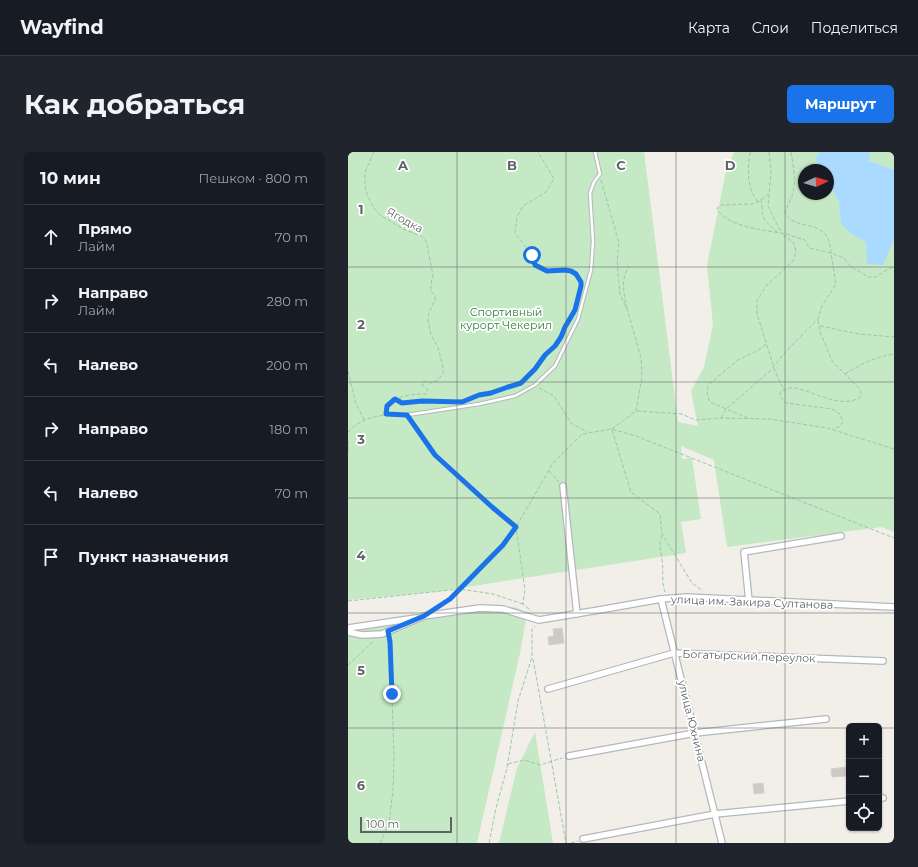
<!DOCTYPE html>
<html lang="ru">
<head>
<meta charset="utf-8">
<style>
	body { margin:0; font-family:Montserrat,sans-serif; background:#20242c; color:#f1f3f6 }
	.controls { position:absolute; right:12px; bottom:12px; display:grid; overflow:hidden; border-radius:6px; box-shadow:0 1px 3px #0004 }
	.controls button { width:36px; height:36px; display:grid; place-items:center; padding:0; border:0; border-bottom:1px solid #363941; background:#171b24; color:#f1f3f6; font:20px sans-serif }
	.compass { position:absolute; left:450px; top:12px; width:36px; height:36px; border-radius:50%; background:#171b24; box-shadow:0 1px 3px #0004; rotate:86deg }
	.scale { position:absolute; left:12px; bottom:10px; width:92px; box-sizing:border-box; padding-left:4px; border:2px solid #5f6368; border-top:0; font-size:11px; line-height:14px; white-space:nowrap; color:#5f6368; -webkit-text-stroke:3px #fff; paint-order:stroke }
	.stop { position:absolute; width:12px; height:12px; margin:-9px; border:3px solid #1a73e8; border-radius:50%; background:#fff }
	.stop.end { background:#1a73e8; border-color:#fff; box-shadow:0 1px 4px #0008 }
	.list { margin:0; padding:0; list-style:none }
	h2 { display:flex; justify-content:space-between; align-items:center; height:52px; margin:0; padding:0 16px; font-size:17px }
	h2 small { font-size:13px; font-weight:400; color:#9ea1a6 }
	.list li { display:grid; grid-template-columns:26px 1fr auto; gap:12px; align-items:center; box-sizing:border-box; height:64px; padding:0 16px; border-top:1px solid #363941 }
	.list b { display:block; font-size:15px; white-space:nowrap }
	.list p { margin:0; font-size:13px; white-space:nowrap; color:#9ea1a6 }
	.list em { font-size:13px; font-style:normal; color:#9ea1a6 }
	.icon { flex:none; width:22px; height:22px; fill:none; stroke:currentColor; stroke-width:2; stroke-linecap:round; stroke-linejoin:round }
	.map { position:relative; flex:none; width:546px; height:691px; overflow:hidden; border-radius:6px }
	header { display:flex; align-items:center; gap:24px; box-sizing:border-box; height:56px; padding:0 20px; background:#171b24; border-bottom:1px solid #363941 }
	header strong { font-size:19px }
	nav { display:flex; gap:22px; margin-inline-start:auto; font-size:14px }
	.intro { display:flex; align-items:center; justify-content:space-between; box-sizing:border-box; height:96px; padding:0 24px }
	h1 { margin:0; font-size:28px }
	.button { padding:10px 18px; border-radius:6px; background:#1a73e8; color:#fff; font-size:14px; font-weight:700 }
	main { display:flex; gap:24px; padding:0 24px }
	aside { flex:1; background:#171b24; border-radius:6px; box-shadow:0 1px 3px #0004 }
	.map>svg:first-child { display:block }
	.green { fill:#c5e8c5; fill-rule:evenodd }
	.water { fill:#aadaff }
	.building { fill:#cccac5; stroke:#d6d1c6 }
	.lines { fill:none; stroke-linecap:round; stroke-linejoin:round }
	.lane-casing { stroke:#b5b8bc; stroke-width:4.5 }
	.street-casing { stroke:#b5b8bc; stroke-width:8 }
	.path { stroke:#9cc7a9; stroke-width:1; stroke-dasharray:4 2; stroke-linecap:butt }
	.lane { stroke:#fff; stroke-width:2.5 }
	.street { stroke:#fff; stroke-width:5.5 }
	.route { stroke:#1a73e8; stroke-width:5 }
	.grid { fill:none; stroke:#5f6368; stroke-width:1; stroke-opacity:0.55 }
	.labels { text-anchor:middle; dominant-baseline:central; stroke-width:3.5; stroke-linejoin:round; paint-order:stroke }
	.street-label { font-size:11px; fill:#5f6368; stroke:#fff }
	.park-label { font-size:11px; fill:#348238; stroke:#fff }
	.grid-label { font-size:13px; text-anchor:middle; font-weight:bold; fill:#5f6368; stroke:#fff; stroke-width:3.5; stroke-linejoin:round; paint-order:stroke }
</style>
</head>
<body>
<header>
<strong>Wayfind</strong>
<nav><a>Карта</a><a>Слои</a><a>Поделиться</a></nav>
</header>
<div class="intro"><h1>Как добраться</h1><a class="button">Маршрут</a></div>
<main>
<aside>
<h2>10 мин<small>Пешком · 800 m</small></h2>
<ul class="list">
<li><svg class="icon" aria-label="ahead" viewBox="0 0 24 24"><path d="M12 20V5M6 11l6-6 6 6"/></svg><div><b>Прямо</b><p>Лайм</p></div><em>70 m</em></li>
<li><svg class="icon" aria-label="right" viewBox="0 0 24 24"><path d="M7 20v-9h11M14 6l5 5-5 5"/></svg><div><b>Направо</b><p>Лайм</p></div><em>280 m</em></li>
<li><svg class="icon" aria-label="left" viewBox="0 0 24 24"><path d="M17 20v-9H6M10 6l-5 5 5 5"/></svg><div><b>Налево</b></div><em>200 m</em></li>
<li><svg class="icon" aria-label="right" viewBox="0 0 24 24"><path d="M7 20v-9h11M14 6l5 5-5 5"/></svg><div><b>Направо</b></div><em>180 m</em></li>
<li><svg class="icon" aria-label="left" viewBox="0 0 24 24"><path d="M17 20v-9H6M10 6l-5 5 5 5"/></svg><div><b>Налево</b></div><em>70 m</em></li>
<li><svg class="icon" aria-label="arrive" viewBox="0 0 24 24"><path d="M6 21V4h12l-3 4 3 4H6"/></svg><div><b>Пункт назначения</b></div></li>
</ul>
</aside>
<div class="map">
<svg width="546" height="691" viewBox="0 0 546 691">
	<rect width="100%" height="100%" fill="#f1efe8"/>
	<!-- green -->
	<g class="green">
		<path d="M0,0H296L330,270L350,274L343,239L356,215L365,173L359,113L378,19L386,0H546V380L533,375L379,395L366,308L333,294L334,307L344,306L353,367L333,370L338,401L93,439L0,448ZM456,18H480V42H456Z"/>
		<path d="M167,455L179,461L172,501L129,691H0V478Z"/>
		<path d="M187,580L205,691H151L169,616Z"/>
	</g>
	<!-- water -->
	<path class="water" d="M472,0H522L521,9L546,18V87L535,113L519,112L518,90L502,81L493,72L491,50L480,30V18H473L467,7Z"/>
	<!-- building -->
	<g class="building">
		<path d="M214,476L216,491L201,493L200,485L206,484L205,477Z"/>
		<path d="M498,615L499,624L484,625L483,617Z"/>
		<path d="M415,631L416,641L406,642L405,632Z"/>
	</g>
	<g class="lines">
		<!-- lane casing -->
		<g class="lane-casing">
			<path id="lane" d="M59,263L131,252L167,244L187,233L207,214L230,167L243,118L245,90L242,41L246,30L252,22L247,0"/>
		</g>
		<!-- street casing -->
		<g class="street-casing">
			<g id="street">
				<path d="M215,334L229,462"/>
				<path d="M313,447L374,691"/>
				<path d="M401,449L396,400L493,384"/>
				<path d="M0,476L68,466"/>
				<path d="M0,480L14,483L34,482L76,464L132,456L155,457L191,468L251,458L313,447L339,445L546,455"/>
				<path d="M200,537L326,501L535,509"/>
				<path d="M221,604L347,581L478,567"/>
				<path d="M531,646H535"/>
				<path d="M235,687L367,662L501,649"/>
			</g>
		</g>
		<!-- path -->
		<g class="path">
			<path d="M26,0L17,20V34L20,45L26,56L32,63L55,77L73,84L78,89L85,123L83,132V139L87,144V148L81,161L80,169L83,183L90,195L95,215V221L90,228L84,231L78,229L74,231L75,234L80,238L78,242C64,242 49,243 39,254L38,262"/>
			<path d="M402,0C400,18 398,35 410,50"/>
			<path d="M421,0L423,21L420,54L433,80"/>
			<path d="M443,0C447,25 450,37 437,59C442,77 468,69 478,83C482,88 482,95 483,101L496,106L503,115L521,125H528L539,118L546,115"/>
			<path d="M253,28L271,91L269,110L272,142L280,160L293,206L294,225L288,259L264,277"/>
			<path d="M413,47C416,70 412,64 429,80"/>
			<path d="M435,83L445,90L448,98L446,108L419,133L409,148V162L427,219L436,238"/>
			<path d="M279,157C276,141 272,128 281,114"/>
			<path d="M470,168L472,180L484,209L511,236L513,240L512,245C495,258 465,239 447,236C442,235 436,238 432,240L433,246L438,251L484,257L492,262L495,270L492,274L485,277"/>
			<path d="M472,174L511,182L546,185"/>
			<path d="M0,219L8,252L17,269"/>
			<path d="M497,222C513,212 527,205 546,202"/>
			<path d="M191,236L206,244L223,271L239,280"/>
			<path d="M47,247L54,251L73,249L110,250"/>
			<path d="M117,249L131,243L143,241L159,235L171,232L187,217L197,203L207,194L213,185L217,175L227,158L233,134V130L228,122L223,119L217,118L199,119L187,113L184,103L167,81L169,65L175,54L198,40L206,27L190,0"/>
			<path d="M289,259L334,262L347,268L373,266L421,267L479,276L546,297"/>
			<path d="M373,266L378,257L421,220L439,198L470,167L474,154L488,132L483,101L461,96L457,88C449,86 441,82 432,81C416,78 376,74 369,56L373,53L404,52L410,50L422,41"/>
			<path d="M400,266L362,250L359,242L360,233L390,208L409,199L418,192"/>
			<path d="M62,267L87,303L168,375L177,438L175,452L183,459"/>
			<path d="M264,278L283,340L312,362L314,382L344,431L355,439"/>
			<path d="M0,280C15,264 34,262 55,263"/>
			<path d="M0,289V299"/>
			<path d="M201,319L211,330"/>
			<path d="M314,383C310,396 313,396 314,408C316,419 313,429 317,440"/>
			<path d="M0,449L112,437L145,442L175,452"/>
			<path d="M90,455L102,447L155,393L168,375L205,311L233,283L240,281L263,277L288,284L546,386"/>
			<path d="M185,507L218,691"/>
			<path d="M0,513L26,489"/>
			<path d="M160,612L176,608L192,613L214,606"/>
			<path d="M32,691L41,672L45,638L46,604L42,486"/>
			<path d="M141,691L148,656L159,616L170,549L184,505V477L187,474"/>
			<path d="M223,691L230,689"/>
		</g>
		<!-- lane -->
		<use href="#lane" class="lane"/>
		<!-- street -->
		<use href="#street" class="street"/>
	</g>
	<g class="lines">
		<!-- route -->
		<path class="route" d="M44,542L42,490L40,479L76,464L102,447L155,393L168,375L144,355L87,303L59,263L38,262L39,254L47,247L54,251L74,249L114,250L131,243L143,241L160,235L173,231L187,217L197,203L207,194L213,185L217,175L227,158L233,134V130L228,122L223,119L217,118L199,119L187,113L184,103"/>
	</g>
	<!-- grid -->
	<path class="grid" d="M109,0V691M218,0V691M328,0V691M437,0V691M0,115H546M0,230H546M0,346H546M0,461H546M0,576H501M531,576H546"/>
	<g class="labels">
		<!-- street labels -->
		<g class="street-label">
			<text transform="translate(57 68) rotate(29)">Ягодка</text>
			<text transform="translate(404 450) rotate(2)">улица им. Закира Султанова</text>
			<text transform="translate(401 504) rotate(2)">Богатырский переулок</text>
			<text transform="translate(344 569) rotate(76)">улица Юхнина</text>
		</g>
		<!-- park labels -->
		<g class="park-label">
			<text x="158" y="160">Спортивный<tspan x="158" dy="13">курорт Чекерил</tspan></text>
		</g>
	</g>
	<g class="grid-label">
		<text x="55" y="18">A</text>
		<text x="164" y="18">B</text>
		<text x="273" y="18">C</text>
		<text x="382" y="18">D</text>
		<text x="13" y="62">1</text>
		<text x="13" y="177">2</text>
		<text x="13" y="292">3</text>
		<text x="13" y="408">4</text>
		<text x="13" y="523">5</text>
		<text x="13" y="638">6</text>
	</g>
</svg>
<div class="controls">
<button>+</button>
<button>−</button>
<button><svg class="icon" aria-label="locate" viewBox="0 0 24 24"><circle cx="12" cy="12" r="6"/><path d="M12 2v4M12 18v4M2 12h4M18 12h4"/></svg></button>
</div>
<svg class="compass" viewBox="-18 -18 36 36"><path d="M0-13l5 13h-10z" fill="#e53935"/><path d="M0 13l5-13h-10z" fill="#9ea1a6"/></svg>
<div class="scale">100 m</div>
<div class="stop" style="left:184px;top:103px"></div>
<div class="stop end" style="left:44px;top:542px"></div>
</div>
</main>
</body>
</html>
